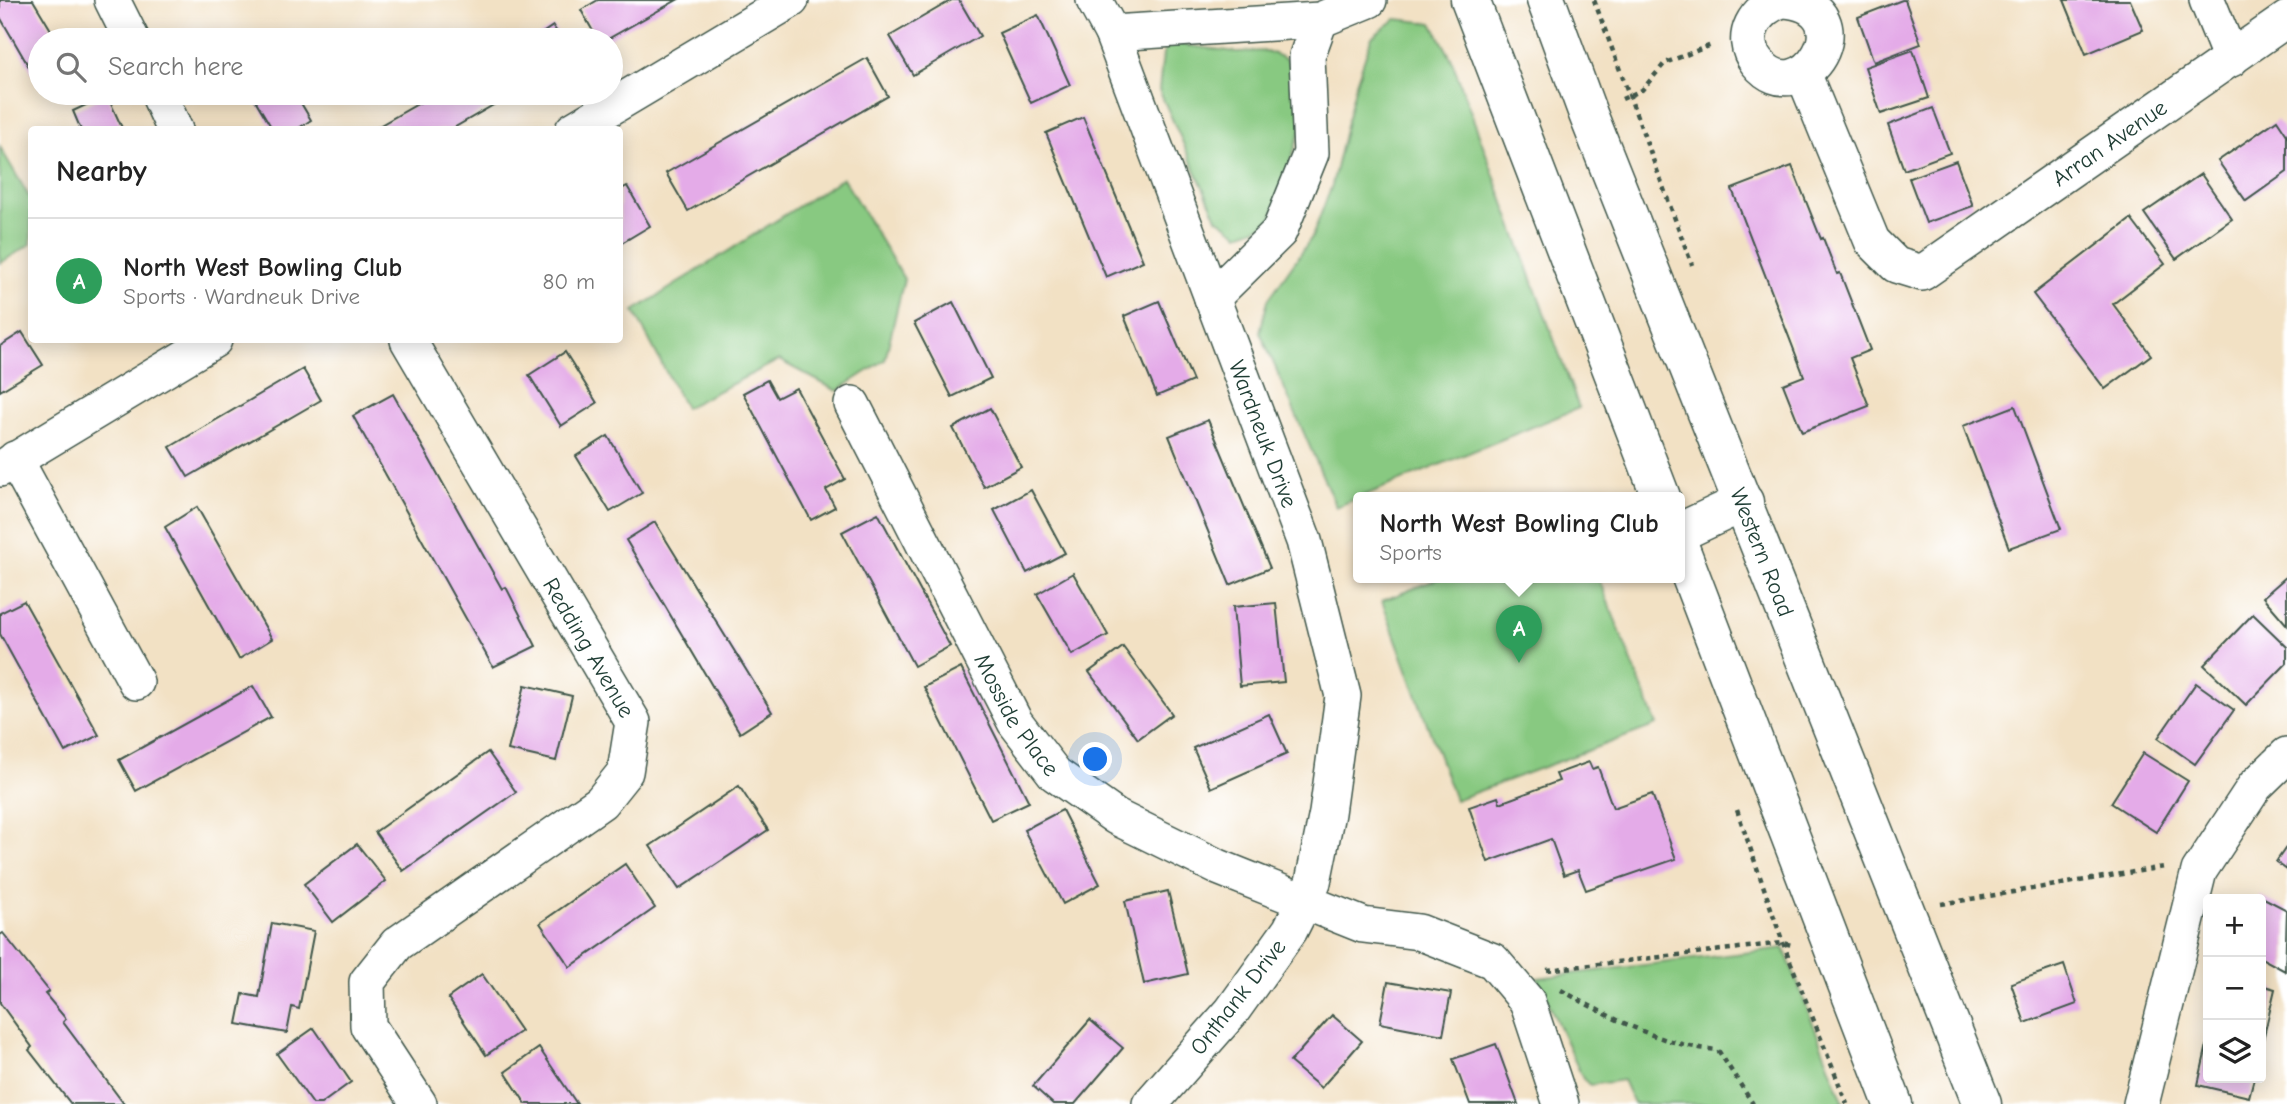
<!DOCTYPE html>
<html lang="en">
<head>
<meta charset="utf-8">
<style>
	body { margin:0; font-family:"Comic Neue",sans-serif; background:#f2f2f2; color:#222 }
	.controls { position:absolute; right:21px; bottom:21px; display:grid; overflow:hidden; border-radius:7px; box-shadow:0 4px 18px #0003 }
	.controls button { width:63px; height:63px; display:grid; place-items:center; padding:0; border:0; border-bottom:2px solid #e0e0e0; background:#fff; color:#222; font:35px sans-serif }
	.you { position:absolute; left:1096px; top:760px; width:24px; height:24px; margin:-18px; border:5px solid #fff; border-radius:50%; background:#1a73e8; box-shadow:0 0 0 10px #1a73e833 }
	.badge { display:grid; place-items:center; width:46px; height:46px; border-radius:50%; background:#1f6fb2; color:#fff; font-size:23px; font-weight:700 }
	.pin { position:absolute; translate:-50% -58px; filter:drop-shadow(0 2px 4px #0008) }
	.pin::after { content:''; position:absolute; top:37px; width:24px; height:21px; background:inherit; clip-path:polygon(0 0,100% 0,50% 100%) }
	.popup { position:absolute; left:1353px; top:492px; width:332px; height:91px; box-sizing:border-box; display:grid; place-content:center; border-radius:7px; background:#fff; filter:drop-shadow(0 2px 5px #0005); font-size:23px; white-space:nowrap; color:#767676 }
	.popup b { font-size:26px; color:#222 }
	.popup::after { content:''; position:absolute; left:50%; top:100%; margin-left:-14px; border:14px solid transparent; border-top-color:#fff }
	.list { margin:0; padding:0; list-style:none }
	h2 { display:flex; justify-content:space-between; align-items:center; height:91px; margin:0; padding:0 28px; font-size:30px }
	h2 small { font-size:23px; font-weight:400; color:#767676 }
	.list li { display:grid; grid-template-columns:46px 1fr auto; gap:21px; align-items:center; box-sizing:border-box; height:126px; padding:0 28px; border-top:2px solid #e0e0e0 }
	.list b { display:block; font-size:26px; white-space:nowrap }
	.list p { margin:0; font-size:23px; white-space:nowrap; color:#767676 }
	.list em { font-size:23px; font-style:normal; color:#767676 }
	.icon { flex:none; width:38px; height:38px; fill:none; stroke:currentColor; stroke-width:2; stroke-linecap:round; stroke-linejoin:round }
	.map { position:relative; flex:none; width:2287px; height:1104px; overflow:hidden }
	.search { position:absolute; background:#fff; box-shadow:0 4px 18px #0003; left:28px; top:28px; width:595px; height:77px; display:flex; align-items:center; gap:18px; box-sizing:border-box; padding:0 24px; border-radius:38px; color:#767676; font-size:26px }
	.panel { position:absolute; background:#fff; box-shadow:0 4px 18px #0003; left:28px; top:126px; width:595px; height:217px; border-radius:7px }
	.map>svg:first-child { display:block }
	.green { fill:#88c981; stroke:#54835a; stroke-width:2 }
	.building { fill:#e4abe8 }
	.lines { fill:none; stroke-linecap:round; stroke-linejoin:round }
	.minor-casing { stroke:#3f564a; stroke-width:38 }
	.secondary-casing { stroke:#3f564a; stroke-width:41 }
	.path { stroke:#3f564a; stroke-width:4.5; stroke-dasharray:5 5; stroke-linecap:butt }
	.minor { stroke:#fff; stroke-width:35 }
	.secondary { stroke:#fff; stroke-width:38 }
	.labels { text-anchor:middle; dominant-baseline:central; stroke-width:5; stroke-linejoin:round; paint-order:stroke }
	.street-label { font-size:23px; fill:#1f3d34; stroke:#fff }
</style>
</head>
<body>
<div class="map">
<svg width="2287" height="1104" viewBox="0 0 2287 1104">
	<rect width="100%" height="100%" fill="#fff"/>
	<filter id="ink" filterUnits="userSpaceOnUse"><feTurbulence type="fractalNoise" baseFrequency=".0143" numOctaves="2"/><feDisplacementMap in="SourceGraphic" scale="14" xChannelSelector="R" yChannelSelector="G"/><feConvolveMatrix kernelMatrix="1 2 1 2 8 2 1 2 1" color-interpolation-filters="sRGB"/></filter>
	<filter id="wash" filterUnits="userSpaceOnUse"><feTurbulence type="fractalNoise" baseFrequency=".00686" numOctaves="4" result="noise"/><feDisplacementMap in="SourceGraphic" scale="28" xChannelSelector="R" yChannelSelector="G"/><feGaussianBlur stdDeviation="1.57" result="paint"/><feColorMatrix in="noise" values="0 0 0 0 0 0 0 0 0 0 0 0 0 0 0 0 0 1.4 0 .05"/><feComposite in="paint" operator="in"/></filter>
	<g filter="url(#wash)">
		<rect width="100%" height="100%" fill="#f2e1c4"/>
		<!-- green -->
		<g class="green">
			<path d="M1396,19L1432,23L1451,58L1579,408L1336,507L1260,332L1268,300L1312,237L1332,185L1356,83L1372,37Z"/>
			<path d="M1169,43L1236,52L1267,51L1286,59L1302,84L1306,114L1270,223L1239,234L1217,218L1159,90L1163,54Z"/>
			<path d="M0,147L31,200V244L0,263Z"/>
			<path d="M843,178L904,279L885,360L837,391L779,360L685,408L634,311Z"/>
			<path d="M1442,577H1598L1657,725L1455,800L1382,601Z"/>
			<path d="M1784,948L1844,1104H1634L1623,1080L1590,1085L1583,1079L1537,978Z"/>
		</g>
		<g id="blocks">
			<!-- building -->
			<g class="building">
				<path d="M0,0H33L57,40H40V86L0,17Z"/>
				<path d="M598,0H677L606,40H598L581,10Z"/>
				<path d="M952,0H959L980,36L913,75L890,36Z"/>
				<path d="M1902,0H1905L1921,44L1874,62L1858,17Z"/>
				<path d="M2064,0H2130L2143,30L2086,54Z"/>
				<path d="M1038,15L1070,85L1031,103L999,33Z"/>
				<path d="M553,26L562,40H532Z"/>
				<path d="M1913,50L1929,98L1881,114L1865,67Z"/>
				<path d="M867,58L888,96L688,211L666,173Z"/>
				<path d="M251,93H295L311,120L296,130H273Z"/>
				<path d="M437,93H514L450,130H372Z"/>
				<path d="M107,95L123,130H81L73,111Z"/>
				<path d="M1933,108L1950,153L1904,170L1888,125Z"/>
				<path d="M1083,117L1143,261L1106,277L1046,133Z"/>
				<path d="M2277,120L2287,135V172L2246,201L2218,161Z"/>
				<path d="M1956,161L1973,206L1926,223L1909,178Z"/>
				<path d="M1792,166L1821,239L1823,238L1837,274L1840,273L1870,350L1850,358L1869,406L1802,432L1783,384L1804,376L1732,189Z"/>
				<path d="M2201,174L2232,219L2176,259L2144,213Z"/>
				<path d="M627,186L650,226L620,244V190Z"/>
				<path d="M2131,219L2165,264L2113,304L2151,355L2105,389L2033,294Z"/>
				<path d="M1159,301L1193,381L1157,396L1124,316Z"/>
				<path d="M953,302L991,378L952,397L914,323Z"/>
				<path d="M22,332L43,365L0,391V346Z"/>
				<path d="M565,352L597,403L561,426L529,375Z"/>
				<path d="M303,369L321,400L188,477L170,447Z"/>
				<path d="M767,380L777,398L796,388L845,479L826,490L835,507L811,520L743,393Z"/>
				<path d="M393,394L502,589L506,587L536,646L493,667L353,416Z"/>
				<path d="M2015,406L2061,529L2009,548L1963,426Z"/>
				<path d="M990,408L1021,467L984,487L953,428Z"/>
				<path d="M1208,420L1270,568L1230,585L1169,436Z"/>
				<path d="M608,436L642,493L610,512L576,456Z"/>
				<path d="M1031,490L1065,553L1027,573L994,510Z"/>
				<path d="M197,507L272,639L239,659L165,527Z"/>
				<path d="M878,513L950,646L914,666L842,532Z"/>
				<path d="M655,522L772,712L740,733L626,540Z"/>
				<path d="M1073,573L1108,635L1072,655L1037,594Z"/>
				<path d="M2287,576V625L2263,597Z"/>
				<path d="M24,601L99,735L65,752L0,634V613Z"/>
				<path d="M1276,603L1284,682L1240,686L1233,607Z"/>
				<path d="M2253,614L2287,647V663L2246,705L2204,665Z"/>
				<path d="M1123,647L1172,714L1138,739L1089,672Z"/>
				<path d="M961,668L1029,802L991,820L924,687Z"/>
				<path d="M2196,683L2234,710L2195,764L2158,738Z"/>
				<path d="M525,685L572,696L556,761L508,750Z"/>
				<path d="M253,686L271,717L136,791L119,760Z"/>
				<path d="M1269,714L1287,754L1211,788L1193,748Z"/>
				<path d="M488,752L516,792L403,871L375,832Z"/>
				<path d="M2143,753L2188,781L2156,832L2111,803Z"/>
				<path d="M1589,762L1592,769L1598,767L1613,808L1652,794L1676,859L1586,890L1578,870L1564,875L1551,839L1488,862L1469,807L1498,797L1500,803L1559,781L1556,774Z"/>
				<path d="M739,786L768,830L679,889L650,846Z"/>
				<path d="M1062,810L1100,884L1063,904L1024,830Z"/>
				<path d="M357,844L386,881L333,922L304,884Z"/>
				<path d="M2287,846V870L2276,862Z"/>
				<path d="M625,864L655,908L570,967L540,923Z"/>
				<path d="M1168,891L1188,974L1144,984L1125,901Z"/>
				<path d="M2260,896L2287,910L2285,971L2261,958Z"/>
				<path d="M272,923L314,931L299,1009L292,1007L287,1033L237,1024L243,994L259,997Z"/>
				<path d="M3,933L49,991L45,994L66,1019L63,1022L124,1104H71L29,1050L32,1047L0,1003V935Z"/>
				<path d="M2064,965L2077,1004L2025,1023L2011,983Z"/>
				<path d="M482,974L521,1031L486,1055L448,998Z"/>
				<path d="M1388,982L1451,993L1443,1035L1380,1023Z"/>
				<path d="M2261,985L2275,989L2262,1044H2261Z"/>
				<path d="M1332,1015L1362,1041L1321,1088L1290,1062Z"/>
				<path d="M1090,1020L1123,1048L1075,1104H1053L1033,1086Z"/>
				<path d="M314,1028L351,1082L321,1104H313L277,1054Z"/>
				<path d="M1496,1044L1518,1104H1470L1453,1059Z"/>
				<path d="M2207,1045L2208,1078H2254L2249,1097L2198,1085Z"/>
				<path d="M539,1048L577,1104H526L505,1072Z"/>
			</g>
		</g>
	</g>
	<g filter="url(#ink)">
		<use href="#blocks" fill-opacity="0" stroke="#3f564a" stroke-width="2"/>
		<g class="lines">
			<!-- minor casing -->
			<g class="minor-casing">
				<g id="minor">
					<path d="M112,0L132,40"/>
					<path id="s1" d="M1094,0L1112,33L1304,541L1343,696L1327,813L1313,882L1305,900L1290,930L1232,1011L1150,1104"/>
					<path d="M1782,0C1756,8 1737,37 1757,62C1802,118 1869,8 1785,0"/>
					<path d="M2207,0L2231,59"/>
					<path d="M1112,33L1320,20L1369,0"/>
					<path id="s2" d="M1803,73L1872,241L1896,265L1922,273L2287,19"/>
					<path d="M158,93L175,130"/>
					<path d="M573,130L791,0"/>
					<path d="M1212,298L1279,232L1311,153L1307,56L1320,20"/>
					<path id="s3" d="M408,340L633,722L625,772L601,802L397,944L367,982L368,1026L419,1104"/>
					<path id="s4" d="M852,404L1015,722L1055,774L1116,817L1218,867L1363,925L1419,932L1493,961L1527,1001L1561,1104"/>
					<path d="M15,459L136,682"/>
					<path d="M0,469L214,340"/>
					<path d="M2141,1104L2199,871L2255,786L2287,755"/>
				</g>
			</g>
			<!-- secondary casing -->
			<g class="secondary-casing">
				<g id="secondary">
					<path d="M1470,0L1661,497"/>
					<path id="s5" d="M1546,0L1588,114L1982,1104"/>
					<path d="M1680,532L1744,502"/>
					<path d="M1680,548L1893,1104"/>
				</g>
			</g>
			<!-- path -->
			<g class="path">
				<path d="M1594,0L1692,265"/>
				<path d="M1622,99L1642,90L1665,63L1714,44"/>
				<path d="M1737,810L1783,943L1847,1104"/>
				<path d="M1941,904L2164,867"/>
				<path d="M1547,970L1783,943L1792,945"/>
				<path d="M1561,990C1610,1017 1661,1046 1718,1050L1753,1104"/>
			</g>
			<!-- minor -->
			<use href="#minor" class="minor"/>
			<!-- secondary -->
			<use href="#secondary" class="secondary"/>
		</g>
	</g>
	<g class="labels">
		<!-- street labels -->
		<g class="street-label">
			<text stroke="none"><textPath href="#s2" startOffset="471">Arran Avenue</textPath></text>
			<text stroke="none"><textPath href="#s1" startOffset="466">Wardneuk Drive</textPath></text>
			<text stroke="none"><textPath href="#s5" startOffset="593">Western Road</textPath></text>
			<text stroke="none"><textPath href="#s3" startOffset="357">Redding Avenue</textPath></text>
			<text stroke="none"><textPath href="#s4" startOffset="352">Mosside Place</textPath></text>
			<text transform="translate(1238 997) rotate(-52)">Onthank Drive</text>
		</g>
	</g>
</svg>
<div class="controls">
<button>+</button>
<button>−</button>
<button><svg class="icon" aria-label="layers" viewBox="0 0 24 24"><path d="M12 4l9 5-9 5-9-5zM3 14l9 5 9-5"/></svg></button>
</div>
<div class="you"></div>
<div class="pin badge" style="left:1519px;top:663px;background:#2e9e5b">A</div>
<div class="popup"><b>North West Bowling Club</b>Sports</div>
<div class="search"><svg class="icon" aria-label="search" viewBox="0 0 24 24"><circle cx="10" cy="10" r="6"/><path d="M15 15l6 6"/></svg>Search here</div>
<section class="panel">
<h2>Nearby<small></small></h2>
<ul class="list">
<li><span class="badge" style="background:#2e9e5b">A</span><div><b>North West Bowling Club</b><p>Sports · Wardneuk Drive</p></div><em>80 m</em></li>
</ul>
</section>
</div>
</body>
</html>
